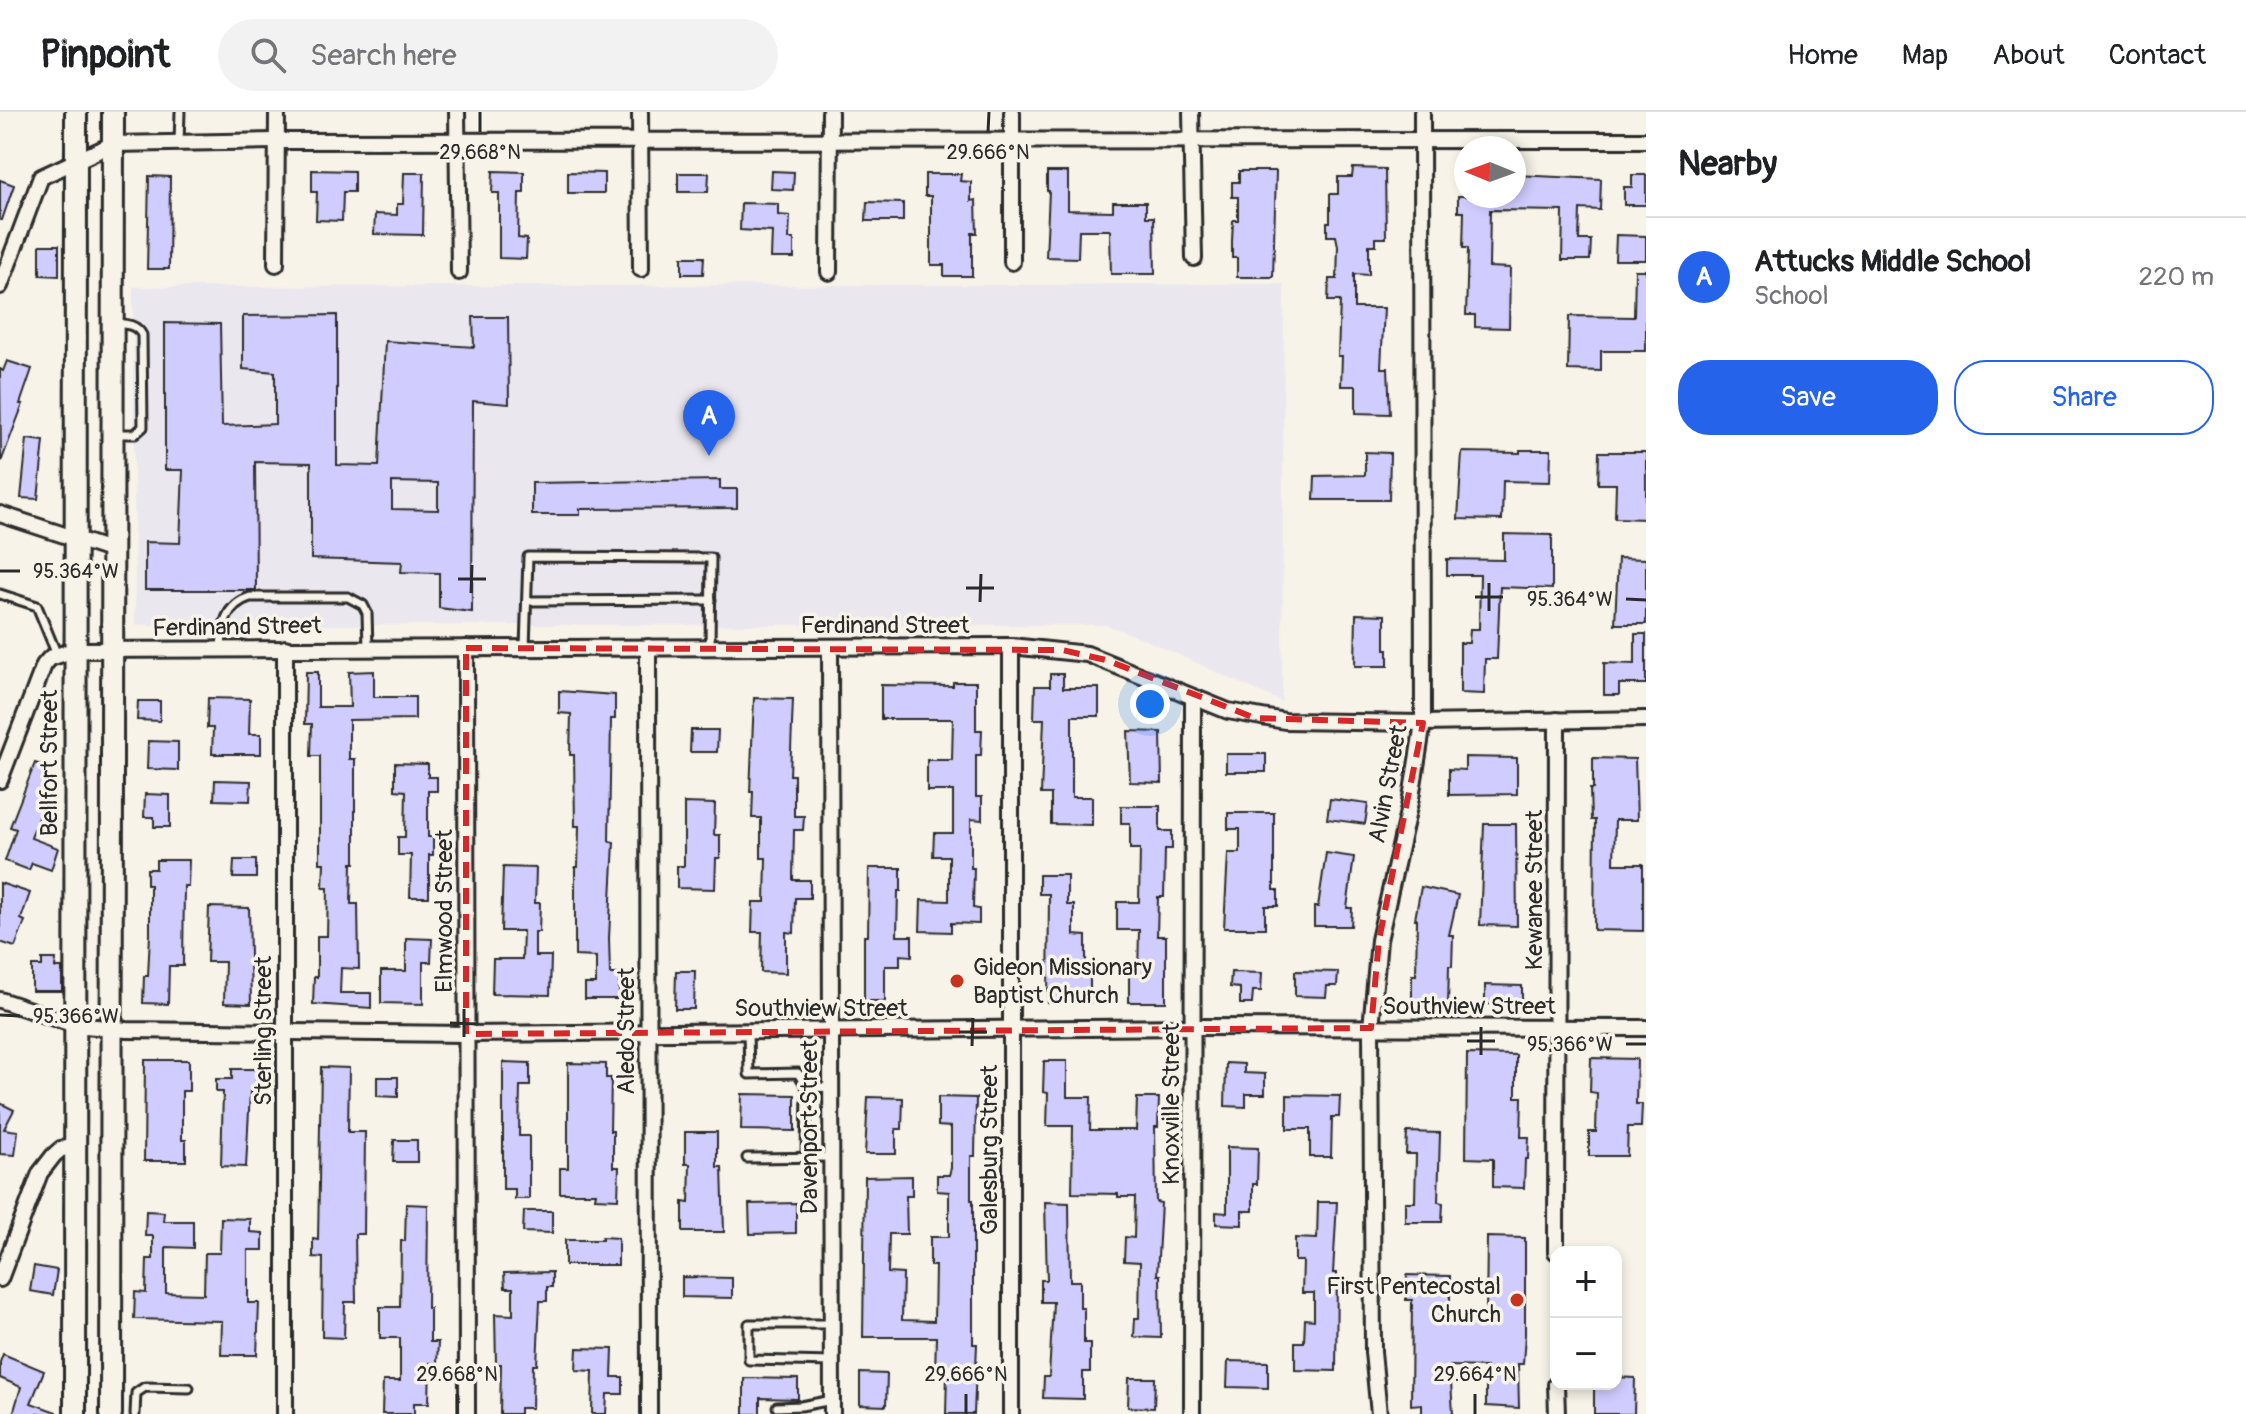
<!DOCTYPE html>
<html lang="en">
<head>
<meta charset="utf-8">
<style>
	body { margin:0; font-family:Pangolin,sans-serif; background:#f2f2f2; color:#202124 }
	.controls { position:absolute; right:24px; bottom:24px; display:grid; overflow:hidden; border-radius:16px; box-shadow:0 4px 12px #0003 }
	.controls button { width:72px; height:72px; display:grid; place-items:center; padding:0; border:0; border-bottom:2px solid #e0e0e0; background:#fff; color:#202124; font:40px sans-serif }
	.compass { position:absolute; left:1454px; top:24px; width:72px; height:72px; border-radius:50%; background:#fff; box-shadow:0 4px 12px #0003; rotate:271deg }
	.you { position:absolute; left:1150px; top:592px; width:28px; height:28px; margin:-20px; border:6px solid #fff; border-radius:50%; background:#1a73e8; box-shadow:0 0 0 12px #1a73e833 }
	.badge { display:grid; place-items:center; width:52px; height:52px; border-radius:50%; background:#2563eb; color:#fff; font-size:26px; font-weight:700 }
	.pin { position:absolute; translate:-50% -66px; filter:drop-shadow(0 2px 4px #0008) }
	.pin::after { content:''; position:absolute; top:42px; width:28px; height:24px; background:inherit; clip-path:polygon(0 0,100% 0,50% 100%) }
	.list { margin:0; padding:0; list-style:none }
	h2 { display:flex; justify-content:space-between; align-items:center; height:104px; margin:0; padding:0 32px; font-size:34px }
	h2 small { font-size:26px; font-weight:400; color:#757577 }
	.list li { display:grid; grid-template-columns:52px 1fr auto; gap:24px; align-items:center; box-sizing:border-box; height:120px; padding:0 32px; border-top:2px solid #e0e0e0 }
	.list b { display:block; font-size:30px; white-space:nowrap }
	.list p { margin:0; font-size:26px; white-space:nowrap; color:#757577 }
	.list em { font-size:26px; font-style:normal; color:#757577 }
	.actions { display:flex; gap:16px; padding:24px 32px }
	.actions a { flex:1; padding:18px 0; border:2px solid #2563eb; border-radius:32px; text-align:center; font-size:28px; color:#2563eb }
	.actions .main { background:#2563eb; color:#fff }
	.icon { flex:none; width:44px; height:44px; fill:none; stroke:currentColor; stroke-width:2; stroke-linecap:round; stroke-linejoin:round }
	.map { position:relative; flex:none; width:1646px; height:1302px; overflow:hidden }
	header { display:flex; align-items:center; gap:48px; box-sizing:border-box; height:112px; padding:0 40px; background:#fff; border-bottom:2px solid #e0e0e0 }
	header strong { font-size:38px }
	nav { display:flex; gap:44px; margin-inline-start:auto; font-size:28px }
	.search { width:560px; height:72px; background:#f2f2f2; display:flex; align-items:center; gap:20px; box-sizing:border-box; padding:0 28px; border-radius:44px; color:#757577; font-size:30px }
	main { display:flex }
	aside { flex:1; background:#fff }
	.map>svg:first-child { display:block }
	.built { fill:#ebe7ef }
	.building { fill:#d0ccfe; stroke:#2b2b2b; stroke-width:2; fill-rule:evenodd }
	.lines { fill:none; stroke-linecap:round; stroke-linejoin:round }
	.lane-casing { stroke:#2b2b2b; stroke-width:13 }
	.street-casing { stroke:#2b2b2b; stroke-width:20 }
	.secondary-casing { stroke:#2b2b2b; stroke-width:26 }
	.lane { stroke:#f7f3e8; stroke-width:7 }
	.street { stroke:#f7f3e8; stroke-width:14 }
	.secondary { stroke:#f7f3e8; stroke-width:20 }
	.marked { fill:none; stroke:#d62828; stroke-width:6; stroke-dasharray:16 10; stroke-linejoin:round }
	.ticks { fill:none; stroke:#2b2b2b; stroke-width:3 }
	.poi-dot { fill:#c8321e; stroke:#f7f3e8; stroke-width:3 }
	.labels { text-anchor:middle; dominant-baseline:central; stroke-width:7; stroke-linejoin:round; paint-order:stroke }
	.street-label { font-size:24px; fill:#2b2b2b; stroke:#f7f3e8 }
	.poi-label { font-size:24px; fill:#2b2b2b; stroke:#f7f3e8; text-anchor:start }
	.ticks-label { font-size:20px; text-anchor:middle; fill:#2b2b2b; stroke:#f7f3e8; stroke-width:7; stroke-linejoin:round; paint-order:stroke }
</style>
</head>
<body>
<header>
<strong>Pinpoint</strong>
<div class="search"><svg class="icon" aria-label="search" viewBox="0 0 24 24"><circle cx="10" cy="10" r="6"/><path d="M15 15l6 6"/></svg>Search here</div>
<nav><a>Home</a><a>Map</a><a>About</a><a>Contact</a></nav>
</header>
<main>
<div class="map">
<svg width="1646" height="1302" viewBox="0 0 1646 1302">
	<rect width="100%" height="100%" fill="#f7f3e8"/>
	<filter id="ink" filterUnits="userSpaceOnUse"><feTurbulence type="fractalNoise" baseFrequency=".0125" numOctaves="2"/><feDisplacementMap in="SourceGraphic" scale="16" xChannelSelector="R" yChannelSelector="G"/><feConvolveMatrix kernelMatrix="1 2 1 2 8 2 1 2 1" color-interpolation-filters="sRGB"/></filter>
	<g filter="url(#ink)">
		<!-- built -->
		<path class="built" d="M1284,172L1282,590L1146,528L1107,513H135L133,175Z"/>
		<!-- building -->
		<g class="building">
			<path d="M1353,56L1385,57L1386,126H1376V133H1369V163L1354,162V196H1384L1381,256H1388L1390,302L1356,301V274H1341L1342,244H1338L1340,189H1328L1329,167H1337L1338,134L1336,124H1327V110H1330V82H1338V65H1352Z"/>
			<path d="M312,58L354,59V80H343L342,109L316,108L317,80H312Z"/>
			<path d="M493,59L524,60V81H519L518,126L527,127L526,147L499,146V81H492Z"/>
			<path d="M772,59L794,60L793,78L771,77Z"/>
			<path d="M1239,59H1276L1273,165H1237V146H1232V129L1233,108H1238V85H1232V70H1239Z"/>
			<path d="M568,60L604,61V81H568Z"/>
			<path d="M1047,60H1068V98L1113,99V90H1146V105H1154L1155,162H1111L1110,118H1079L1078,146L1046,145L1049,79H1047Z"/>
			<path d="M404,61H424L423,123L374,122L375,102L397,103V92H403Z"/>
			<path d="M678,61H709L708,80H678Z"/>
			<path d="M925,62H961L960,69L971,70V89L976,88L977,121H972V164H944V153H931V84H925Z"/>
			<path d="M1514,63L1601,67L1600,98L1580,97L1579,128H1591L1590,148H1562L1563,99L1490,98L1489,155L1510,156L1509,216L1475,215V203H1466L1468,136H1463L1464,100H1458V84H1514Z"/>
			<path d="M1632,63H1646V93H1624V75H1632Z"/>
			<path d="M149,64L170,65L169,157H147Z"/>
			<path d="M0,68L14,73L2,108H0Z"/>
			<path d="M867,90L903,91V109H866Z"/>
			<path d="M741,91L778,92V103L790,104L789,127H794V146H771L772,120L740,118Z"/>
			<path d="M1616,123L1646,124V148H1615Z"/>
			<path d="M40,133H59V164L40,163Z"/>
			<path d="M682,145H704L703,162H682Z"/>
			<path d="M1635,158H1646V239H1601V259L1568,258L1569,204L1634,205Z"/>
			<path d="M337,203V353L379,354L385,229L474,235L473,205H508L509,292L473,289L472,500L439,496V461L401,460L402,450L311,447V351L255,350L256,478H145V430L180,431L183,358H165V211L220,212L222,314L275,312V260L243,257V204ZM392,370L438,371V398L392,397Z"/>
			<path d="M7,249L32,257L20,292H23L1,350L0,257L3,259Z"/>
			<path d="M27,327L44,329L38,387L21,386Z"/>
			<path d="M1520,338H1551L1550,370L1503,369L1502,408L1458,407L1462,340L1520,341Z"/>
			<path d="M1365,340L1390,341L1389,388H1314L1315,364L1365,363Z"/>
			<path d="M1599,340H1646V407L1615,406L1616,372H1598Z"/>
			<path d="M720,368V377H737V396L580,397V403H532V371Z"/>
			<path d="M1504,422L1552,423V477L1500,475L1497,547H1485L1484,582L1460,581V531H1469L1470,517H1479L1480,463H1447V447L1504,448Z"/>
			<path d="M1618,446L1646,447V512H1615Z"/>
			<path d="M1356,502L1385,503V537H1388V554H1355Z"/>
			<path d="M1635,522H1646V572H1619V583H1604V551L1635,552Z"/>
			<path d="M374,559V585H415V607L349,608V647H355V751H352L351,792H358L359,857L341,856L340,881H371V896L313,892L314,865H317V824H327L328,776H323L324,751H320V644H311L312,612H305L306,560H318V595H350L349,560Z"/>
			<path d="M1050,562H1063V576H1099V604H1072V685H1092V713L1051,712V682H1041L1044,607H1034L1035,574H1050Z"/>
			<path d="M953,570H976V618H982L981,643H976V685H982V708L971,707V756H974L973,796L979,797V812L951,811V820L920,819L921,788L949,789V744H933L934,721H953V679H927V648H952L953,607H881V573L953,574Z"/>
			<path d="M559,579L615,583V607H611L609,729L614,730L609,826L610,862H619V887H585V872H596V845L575,844V755H578L579,714H575L574,643H570L571,602L559,601Z"/>
			<path d="M208,586L250,587L249,622H261V642H212L213,616H207Z"/>
			<path d="M754,586L793,587L790,663H794V704H804L803,718H794L793,768H810V786H795L794,821L786,820V861L761,860L762,820H752L753,790H765L766,746H761V706H752L753,680H750Z"/>
			<path d="M138,589H160V609L137,608Z"/>
			<path d="M691,618H718L717,640H690Z"/>
			<path d="M1128,619L1161,620L1162,671L1130,670Z"/>
			<path d="M148,629L178,630V658L147,657Z"/>
			<rect x="1226" y="642" width="40" height="18"/>
			<path d="M1465,645L1517,646V682L1449,683V657L1465,658Z"/>
			<path d="M1593,646L1635,647L1637,708H1615L1614,752H1643V819L1594,818L1595,708H1591L1590,677H1593Z"/>
			<path d="M35,651L50,656L40,685L45,686L31,726L58,736L51,758L32,751L29,758L5,749L16,717L10,715Z"/>
			<path d="M395,651L428,652V665H437V679H428V725H433V743H429V785H410L411,743H398V725H405L406,679L395,678Z"/>
			<path d="M215,668L251,669L250,689L214,688Z"/>
			<path d="M145,682L170,683V715H154V705H144Z"/>
			<path d="M1330,687L1368,692L1365,712L1327,707Z"/>
			<path d="M684,691L715,692L714,723H720V746H716L715,777L677,776V754H684Z"/>
			<path d="M1121,694H1160V719H1172V737H1165L1164,785H1158L1157,824H1166V890H1129V863H1138L1139,818H1117V790H1139L1140,737H1130V711H1121Z"/>
			<path d="M1228,701H1274V778H1278V794H1265V816H1224L1228,741H1240V717H1228Z"/>
			<path d="M1484,712H1516L1517,814L1480,813Z"/>
			<path d="M1326,741L1354,745L1347,796H1352L1351,814H1314V795H1318Z"/>
			<path d="M156,748H189L188,774H184L183,854H169L168,892L143,891L144,864H148L150,822V773H147V757H156Z"/>
			<path d="M234,748H256V766H233Z"/>
			<path d="M503,755L536,756L535,791H540L539,820H535V844H551L550,883L492,882L493,847H522L523,819H501Z"/>
			<path d="M869,756H901V779H898L897,824H912V844L900,843V854H885V889H864V824H868Z"/>
			<path d="M1039,763H1067V793H1074V823L1086,824V860H1090V891H1048L1049,782H1039Z"/>
			<path d="M0,771L30,781L21,807L25,809L15,835L0,830Z"/>
			<path d="M1421,775L1458,783L1449,823H1453L1452,854H1449L1448,895L1412,894V863H1416L1417,807H1415Z"/>
			<path d="M209,795L249,796L251,892L224,891L225,850H207Z"/>
			<path d="M406,826L432,827L431,850H423V892L381,891V859H406Z"/>
			<path d="M42,847H56L55,856H62V879H32V854H42Z"/>
			<path d="M676,859H695L694,897H675Z"/>
			<path d="M1295,859L1338,860L1337,874H1327L1326,885L1295,884Z"/>
			<path d="M1231,860L1262,861L1261,879H1253L1252,892H1240V876L1230,875Z"/>
			<path d="M1485,873L1522,874V893L1485,892Z"/>
			<path d="M1467,942L1516,943V985H1522L1521,1025H1529L1528,1047H1525L1524,1076L1493,1075V1047L1466,1046Z"/>
			<path d="M1591,946L1637,947L1636,992H1642L1641,1015H1628L1627,1044H1589V1020H1596L1597,981L1590,980Z"/>
			<path d="M145,948H189V979H182V1028H186V1049H144Z"/>
			<path d="M1044,949H1067V985H1091L1090,1018H1136L1137,986H1159L1158,1015H1155L1156,1090L1161,1091L1157,1163H1160L1161,1226L1134,1225L1135,1206H1139L1140,1150L1124,1149L1125,1125L1134,1126L1135,1085H1118V1082L1072,1081L1073,1014H1047L1048,981L1043,980Z"/>
			<path d="M503,950L530,951V974H520L519,1024H529V1087H515V1077H503Z"/>
			<path d="M568,951L606,952V966H611L610,1019H613V1055H619L618,1087L595,1086L596,1081H560V1056H568Z"/>
			<path d="M1226,951L1244,952V961L1265,962V982H1246V995L1225,994Z"/>
			<path d="M321,955L349,956L348,1020H365L364,1122H355L356,1190H345L344,1226L322,1225L323,1146L313,1145V1127L318,1128Z"/>
			<path d="M232,957H257L256,981L250,980L246,1055L221,1054L223,980H216V967H232Z"/>
			<path d="M377,965H398V985L377,984Z"/>
			<path d="M742,982L795,983V1019L741,1018Z"/>
			<path d="M1287,983L1340,984L1339,1005H1332L1331,1045H1310V1017H1287Z"/>
			<path d="M868,985L903,986L902,1017H896V1042H865Z"/>
			<path d="M938,985L976,986L975,1044H971V1088H973V1232H977L974,1302H946L947,1260H935L936,1225H863L865,1065L912,1064V1084H906L907,1122H889L888,1161L903,1162L902,1208L934,1209L935,1154H930V1125H949V1080L937,1079V1063H949L951,1056V1015L938,1014Z"/>
			<path d="M0,991L14,998L4,1017L18,1019L15,1043L0,1042Z"/>
			<path d="M685,1020H717V1055H722L724,1120H683V1090L689,1091L690,1052H685Z"/>
			<path d="M1407,1020L1440,1021L1438,1090L1443,1091L1442,1110H1405V1090H1415L1416,1042H1406Z"/>
			<path d="M394,1028H417V1050H393Z"/>
			<path d="M1227,1035L1258,1036L1257,1072H1253V1099H1242V1113L1216,1112V1100L1227,1101Z"/>
			<path d="M1045,1090L1069,1091L1070,1169H1080V1196H1084V1231H1090V1260H1083V1287L1043,1286L1044,1265H1049L1053,1190H1041V1168H1047Z"/>
			<path d="M1318,1090H1337L1333,1161H1337L1336,1259L1295,1258V1230H1304L1305,1207L1314,1208V1181H1302L1303,1149H1295V1126L1317,1127Z"/>
			<path d="M796,1091V1121L750,1122L749,1092Z"/>
			<path d="M406,1092L428,1093L427,1196H430V1230H438L437,1251H430L429,1291H414V1302H382L383,1269H400V1226H380V1195H400L401,1129H405Z"/>
			<path d="M146,1099L164,1100L163,1109H193V1136L166,1135V1181L204,1182L205,1141H220L221,1106L250,1107V1120L263,1121V1138H248V1191H259L257,1243H221L222,1209L134,1207L135,1180L146,1181L147,1147H153V1124H145Z"/>
			<path d="M524,1099H552V1121L523,1120Z"/>
			<path d="M602,1125L618,1126V1153H565V1128H602Z"/>
			<path d="M1487,1125L1525,1126V1222L1523,1252H1518L1519,1296L1486,1294V1255L1450,1254L1453,1302H1422V1292L1411,1293L1412,1188H1406L1407,1163L1450,1164V1204L1486,1205Z"/>
			<path d="M34,1154L57,1158L53,1183L30,1179Z"/>
			<path d="M552,1160V1175H547V1189H540L537,1253H533L532,1296H520V1302H500L501,1252H496L495,1202L513,1203V1176H505L504,1161Z"/>
			<path d="M682,1165L732,1166V1186L682,1185Z"/>
			<path d="M577,1236L613,1237L612,1265H623V1282H607L606,1302H592L593,1259L576,1258Z"/>
			<path d="M3,1242L44,1259L31,1291L56,1300V1302H13L21,1275L0,1266V1250Z"/>
			<path d="M1228,1249L1268,1250V1276L1227,1275Z"/>
			<path d="M860,1261L887,1262L886,1294L860,1293Z"/>
			<path d="M1616,1265L1635,1266L1634,1302H1594V1272H1616Z"/>
			<path d="M744,1266L798,1267V1287L760,1286V1302H744Z"/>
			<path d="M1129,1266H1155L1154,1296L1128,1295Z"/>
		</g>
		<g class="lines">
			<!-- lane casing -->
			<g class="lane-casing">
				<g id="lane">
					<path d="M179,30L180,0"/>
					<path d="M114,211C126,212 136,212 142,223L143,315L135,322H115"/>
					<path d="M0,482L37,494L57,543"/>
					<path d="M527,489L711,488"/>
					<path d="M525,536L528,445L711,446L710,535"/>
					<path d="M221,537C222,514 225,493 250,485H348L363,493L367,501L368,536"/>
					<path d="M748,920L749,962L798,961L807,976L806,1045"/>
					<path d="M807,976L831,975"/>
					<path d="M747,1046L831,1045"/>
					<path d="M831,1212H749V1248L831,1250"/>
					<path d="M777,1295L801,1294L832,1288"/>
					<path d="M135,1302L136,1281L145,1275L189,1276"/>
				</g>
			</g>
			<!-- street casing -->
			<g class="street-casing">
				<g id="street">
					<path d="M457,0L459,160"/>
					<path d="M640,0L641,157"/>
					<path d="M1012,0V150"/>
					<path d="M1191,0L1194,146"/>
					<path d="M276,152L277,0"/>
					<path d="M829,160L830,0"/>
					<path d="M0,174L41,65L113,32L277,29L1646,28"/>
					<path d="M0,402L113,439"/>
					<path d="M1011,534V1302"/>
					<path d="M648,535L649,1302"/>
					<path d="M285,536V1302"/>
					<path d="M466,536L467,1302"/>
					<path d="M830,536L832,1302"/>
					<path d="M0,668L44,553L50,546L74,538L1011,534L1087,542L1228,599L1285,609L1423,611L1646,607"/>
					<path d="M0,888L75,913L127,918L466,922L1193,915L1646,916"/>
					<path d="M1556,1140L1557,608"/>
					<path d="M0,1167L40,1061L54,1043L61,1037L74,1035"/>
					<path d="M1556,1272L1557,1302"/>
					<path d="M1192,1302L1193,587"/>
					<path d="M1379,1302L1373,1240L1371,916L1379,828L1411,686L1423,611L1422,0"/>
				</g>
			</g>
			<!-- secondary casing -->
			<g class="secondary-casing">
				<g id="secondary">
					<path d="M75,1302L76,0"/>
					<path d="M111,1302L113,0"/>
				</g>
			</g>
			<!-- lane -->
			<use href="#lane" class="lane"/>
			<!-- street -->
			<use href="#street" class="street"/>
			<!-- secondary -->
			<use href="#secondary" class="secondary"/>
		</g>
	</g>
	<!-- marked area -->
	<path class="marked" d="M466,536L1062,538L1106,548L1255,606L1423,611L1379,828L1371,916L466,922Z"/>
	<!-- ticks -->
	<path class="ticks" d="M480,20V0M988,20L989,0M0,459H20M458,467H486M966,476H994M471,481L472,453M1475,485H1503M1626,487L1646,488M980,490L981,462M1489,499V471M0,903L20,904M450,911L478,912M959,920H987M464,925V897M1467,929H1495M1626,932H1646M972,934L973,906M1481,943V915M457,1302V1282M966,1302V1282M1475,1302V1282"/>
	<!-- markers -->
	<g class="poi-dot">
		<circle cx="957" cy="869" r="8"/>
		<circle cx="1517" cy="1188" r="8"/>
	</g>
	<g class="labels">
		<!-- street labels -->
		<g class="street-label">
			<text x="885" y="513">Ferdinand Street</text>
			<text transform="translate(237 515) rotate(-1)">Ferdinand Street</text>
			<text transform="translate(49 651) rotate(-90)">Bellfort Street</text>
			<text transform="translate(1388 672) rotate(-79)">Alvin Street</text>
			<text transform="translate(1534 778) rotate(-90)">Kewanee Street</text>
			<text transform="translate(444 799) rotate(-90)">Elmwood Street</text>
			<text x="1469" y="894">Southview Street</text>
			<text x="821" y="896">Southview Street</text>
			<text transform="translate(263 919) rotate(-90)">Sterling Street</text>
			<text transform="translate(626 919) rotate(-90)">Aledo Street</text>
			<text transform="translate(1171 992) rotate(-90)">Knoxville Street</text>
			<text transform="translate(809 1015) rotate(-90)">Davenport Street</text>
			<text transform="translate(989 1038) rotate(-90)">Galesburg Street</text>
		</g>
		<!-- poi labels -->
		<g class="poi-label">
			<text x="973" y="855">Gideon Missionary<tspan x="973" dy="28">Baptist Church</tspan></text>
			<text x="1501" y="1174" text-anchor="end">First Pentecostal<tspan x="1501" dy="28">Church</tspan></text>
		</g>
	</g>
	<g class="ticks-label">
		<text x="480" y="47">29.668°N</text>
		<text x="988" y="47">29.666°N</text>
		<text x="76" y="466">95.364°W</text>
		<text x="1570" y="494">95.364°W</text>
		<text x="76" y="911">95.366°W</text>
		<text x="1570" y="939">95.366°W</text>
		<text x="457" y="1269">29.668°N</text>
		<text x="966" y="1269">29.666°N</text>
		<text x="1475" y="1269">29.664°N</text>
	</g>
</svg>
<div class="controls">
<button>+</button>
<button>−</button>
</div>
<svg class="compass" viewBox="-18 -18 36 36"><path d="M0-13l5 13h-10z" fill="#e53935"/><path d="M0 13l5-13h-10z" fill="#757577"/></svg>
<div class="you"></div>
<div class="pin badge" style="left:709px;top:344px">A</div>
</div>
<aside>
<h2>Nearby<small></small></h2>
<ul class="list">
<li><span class="badge">A</span><div><b>Attucks Middle School</b><p>School</p></div><em>220 m</em></li>
</ul>
<div class="actions"><a class="main">Save</a><a>Share</a></div>
</aside>
</main>
</body>
</html>
